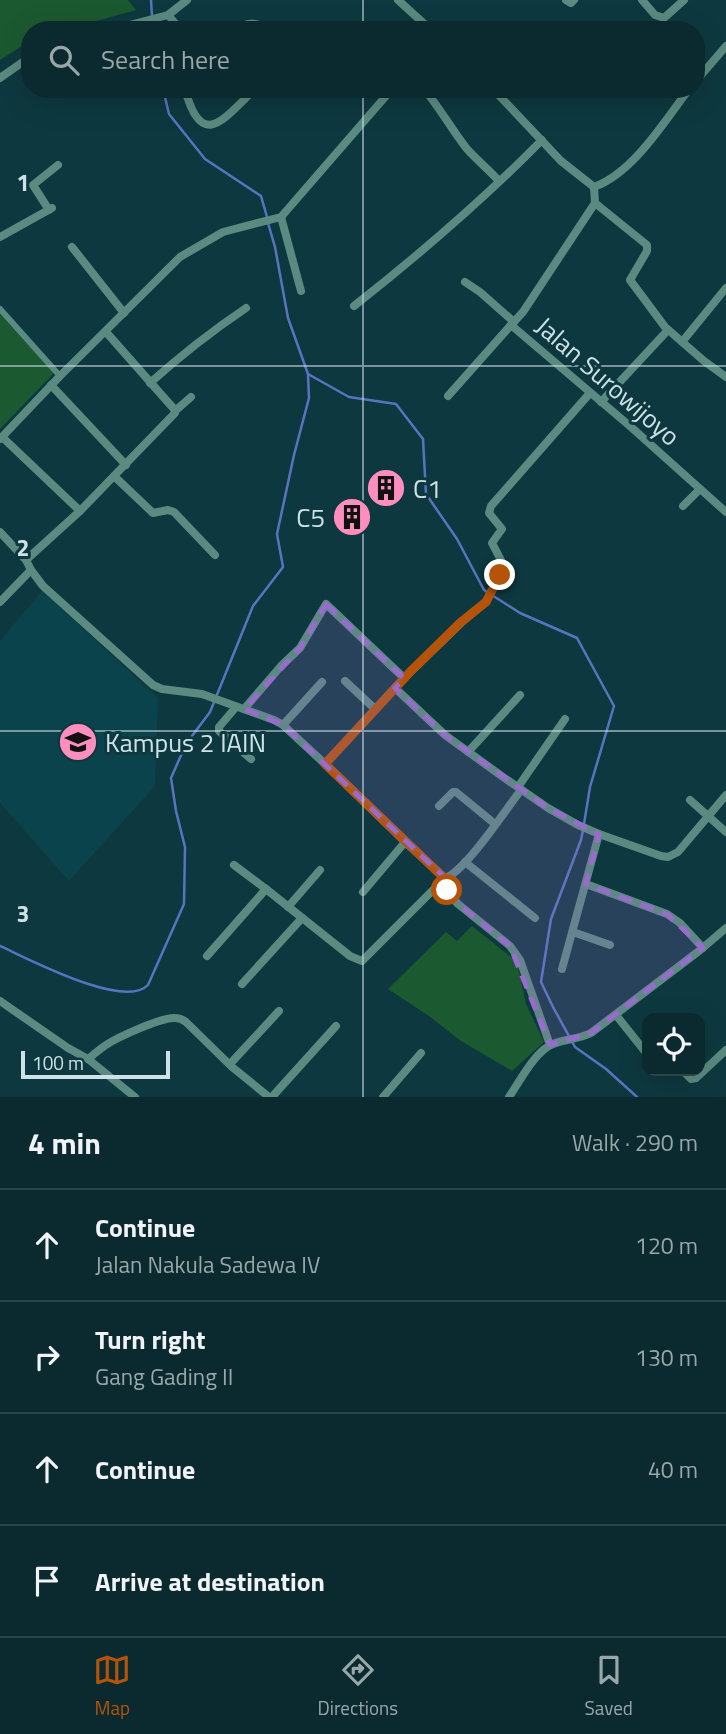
<!DOCTYPE html>
<html lang="en">
<head>
<meta charset="utf-8">
<style>
	body { margin:0; font-family:"Titillium Web",sans-serif; background:#133237; color:#f1f3f6 }
	.controls { position:absolute; right:21px; bottom:21px; display:grid; overflow:hidden; border-radius:14px; box-shadow:0 7px 28px #0002 }
	.controls button { width:63px; height:63px; display:grid; place-items:center; padding:0; border:0; border-bottom:2px solid #2a464b; background:#0a2a2f; color:#f1f3f6; font:35px sans-serif }
	.scale { position:absolute; left:21px; bottom:18px; width:149px; box-sizing:border-box; padding-left:7px; border:4px solid #cde2e6; border-top:0; font-size:19px; line-height:24px; white-space:nowrap; color:#cde2e6; -webkit-text-stroke:5px #0e383f; paint-order:stroke }
	.stop { position:absolute; width:21px; height:21px; margin:-16px; border:5px solid #b45309; border-radius:50%; background:#fff }
	.stop.end { background:#b45309; border-color:#fff; box-shadow:0 2px 7px #0008 }
	.list { margin:0; padding:0; list-style:none }
	h2 { display:flex; justify-content:space-between; align-items:center; height:91px; margin:0; padding:0 28px; font-size:30px }
	h2 small { font-size:23px; font-weight:400; color:#99a7aa }
	.list li { display:grid; grid-template-columns:46px 1fr auto; gap:21px; align-items:center; box-sizing:border-box; height:112px; padding:0 28px; border-top:2px solid #2a464b }
	.list b { display:block; font-size:26px; white-space:nowrap }
	.list p { margin:0; font-size:23px; white-space:nowrap; color:#99a7aa }
	.list em { font-size:23px; font-style:normal; color:#99a7aa }
	.icon { flex:none; width:38px; height:38px; fill:none; stroke:currentColor; stroke-width:2; stroke-linecap:round; stroke-linejoin:round }
	.map { position:relative; flex:none; width:726px; height:1097px; overflow:hidden }
	.search { position:absolute; background:#0a2a2f; box-shadow:0 7px 28px #0002; left:21px; right:21px; top:21px; height:77px; display:flex; align-items:center; gap:18px; box-sizing:border-box; padding:0 24px; border-radius:28px; color:#99a7aa; font-size:26px }
	.sheet { height:539px; background:#0a2a2f }
	nav { display:flex; justify-content:space-around; align-items:center; box-sizing:border-box; height:98px; border-top:2px solid #2a464b; background:#0a2a2f; font-size:19px; color:#99a7aa }
	nav a { display:grid; justify-items:center; gap:4px }
	nav .on { color:#b45309 }
	.map>svg:first-child { display:block }
	.built { fill:#0a434b }
	.green { fill:#1b5930 }
	.lines { fill:none; stroke-linecap:round; stroke-linejoin:round }
	.stream { stroke:#5874bf; stroke-width:2.5 }
	.pedestrian { stroke:#5a8a80; stroke-width:6 }
	.minor { stroke:#5a8a80; stroke-width:8 }
	.route { stroke:#b45309; stroke-width:9 }
	.marked { fill:#986ccd; fill-opacity:0.2; stroke:#986ccd; stroke-width:5; stroke-dasharray:14 9; stroke-linejoin:round }
	.grid { fill:none; stroke:#cde2e6; stroke-width:2; stroke-opacity:0.55 }
	.labels { text-anchor:middle; dominant-baseline:central; stroke-width:6; stroke-linejoin:round; paint-order:stroke }
	.street-label { font-size:26px; fill:#cde2e6; stroke:#0e383f }
	.poi-label { font-size:26px; fill:#cde2e6; stroke:#0e383f; text-anchor:start }
	.grid-label { font-size:23px; text-anchor:middle; font-weight:bold; fill:#cde2e6; stroke:#0e383f; stroke-width:6; stroke-linejoin:round; paint-order:stroke }
</style>
</head>
<body>
<div class="map">
<svg width="726" height="1097" viewBox="0 0 726 1097">
	<rect width="100%" height="100%" fill="#0e383f"/>
	<!-- built -->
	<path class="built" d="M42,591L158,698L155,786L69,881L0,803V641Z"/>
	<!-- green -->
	<g class="green">
		<path d="M0,0H128L136,10L64,30H30V41L0,60Z"/>
		<path d="M0,314L54,373L0,429Z"/>
		<path d="M472,926L511,957L518,967L526,1004L544,1042L512,1071L461,1041L429,1016L388,989L446,932L457,941Z"/>
	</g>
	<g class="lines">
		<!-- stream -->
		<g class="stream">
			<path d="M151,0L152,16"/>
			<path d="M163,89L169,114L205,159L261,196L267,217"/>
			<path d="M268,223L275,247L288,318L308,374L349,397L396,404L423,439L426,494L457,539L484,590L520,613L577,638L614,706L590,787L584,824"/>
			<path d="M583,830L581,840L551,919L541,982L553,1007L575,1047L606,1069L637,1097"/>
			<path d="M0,946C27,958 124,1010 148,985L184,904L185,847L176,811L171,778L186,744L210,712L253,606L283,567L277,534L294,455L309,398L308,374"/>
		</g>
		<!-- pedestrian -->
		<path class="pedestrian" d="M0,309L60,376"/>
		<!-- minor -->
		<g class="minor">
			<path d="M398,0L431,30"/>
			<path d="M566,0L571,3L574,0"/>
			<path d="M642,0L655,15L664,18L684,0"/>
			<path d="M168,15L181,30"/>
			<path d="M110,30L168,15L187,0"/>
			<path d="M237,30C247,21 259,22 269,30"/>
			<path d="M0,78L30,57"/>
			<path d="M696,81L726,46"/>
			<path d="M185,89C202,153 225,117 255,89"/>
			<path d="M424,89C440,108 452,130 467,149C477,160 489,170 499,181"/>
			<path d="M493,89L561,161L594,187C633,173 664,122 689,89"/>
			<path d="M594,187L595,203L647,245V251L630,280L665,327L704,361L726,377"/>
			<path d="M595,203L523,312L511,325L631,427L726,512"/>
			<path d="M49,210L33,185L58,165"/>
			<path d="M281,217L301,291"/>
			<path d="M0,237L52,208"/>
			<path d="M72,247L124,313"/>
			<path d="M465,282L480,292L514,322"/>
			<path d="M354,306C420,254 484,199 542,140"/>
			<path d="M682,342L726,288"/>
			<path d="M150,383C180,356 212,331 246,308"/>
			<path d="M51,385L126,465"/>
			<path d="M448,396L511,325"/>
			<path d="M601,402L668,330"/>
			<path d="M175,411L191,397"/>
			<path d="M2,437L80,511"/>
			<path d="M0,439L60,376L180,257L223,232L281,217L392,89"/>
			<path d="M114,476L153,513L168,510L174,512L215,555"/>
			<path d="M683,506L700,489"/>
			<path d="M0,532L26,560L31,570L43,586L153,685L162,689L202,694L274,720L283,725L325,764L405,842L445,878L451,896L458,904L510,946L520,960L550,1045"/>
			<path d="M26,560L80,511L175,413L174,409L106,332"/>
			<path d="M0,602L31,570"/>
			<path d="M345,681L375,709"/>
			<path d="M395,688L445,735L503,777L548,808L578,825L599,834L661,856L668,857L678,852L726,795"/>
			<path d="M236,707L219,727V731L251,759"/>
			<path d="M244,709L281,666L300,648L326,604L404,678"/>
			<path d="M283,725L322,682"/>
			<path d="M468,752L520,695"/>
			<path d="M325,764L404,678L462,622L486,602L503,568V564L492,543L502,529L489,513L491,506L590,393"/>
			<path d="M518,787L565,719"/>
			<path d="M690,800L726,832"/>
			<path d="M439,806L453,792H456L495,824"/>
			<path d="M465,862L535,918"/>
			<path d="M234,865L266,889"/>
			<path d="M586,884L667,914L680,923L703,948"/>
			<path d="M363,892L405,842"/>
			<path d="M288,907L320,870"/>
			<path d="M573,932L610,945"/>
			<path d="M207,956L266,889L350,956L362,961L445,878C465,872 506,809 521,790"/>
			<path d="M562,969L599,834"/>
			<path d="M242,984L302,918"/>
			<path d="M0,1001L68,1048L88,1059L135,1097"/>
			<path d="M616,1015L647,1054"/>
			<path d="M88,1059C94,1054 100,1049 106,1045C118,1037 162,1017 175,1018C180,1018 182,1019 186,1022L232,1067L269,1097"/>
			<path d="M230,1064L279,1011"/>
			<path d="M683,1071L691,1079L696,1078L726,1050"/>
			<path d="M272,1097L336,1026"/>
			<path d="M383,1097L421,1053"/>
			<path d="M509,1097C520,1081 535,1051 553,1044C565,1039 579,1039 591,1033L699,951L726,928"/>
		</g>
	</g>
	<g class="lines">
		<!-- route -->
		<path class="route" d="M447,890L444,878L325,764L411,671L461,622L486,602L500,575"/>
	</g>
	<!-- marked area -->
	<path class="marked" d="M326,604L404,678L395,688L445,735L548,808L599,834L586,884L667,914L703,948L591,1033L550,1045L510,946L458,904L445,878L283,725L244,709L300,648Z"/>
	<!-- grid -->
	<path class="grid" d="M363,0V30M363,89V1097M0,366H726M0,731H726"/>
	<!-- icons -->
	<defs>
		<g id="building-disc" transform="scale(2.0125)"><circle r="9.5" fill="#fe8ebd" stroke="#0e383f"/><path d="M-4-6H4V6H1V3H-1V6H-4ZM-2.5-4.3h1.7v1.8h-1.7ZM.8-4.3h1.7v1.8H.8ZM-2.5-1h1.7V.8h-1.7ZM.8-1h1.7V.8H.8Z" fill="#111"/></g>
		<g id="university-disc" transform="scale(2.0125)"><circle r="9.5" fill="#fe8ebd" stroke="#0e383f"/><path d="M0-5L7-2L0 1L-7-2ZM-4 1L0 2.5L4 1V4Q0 6-4 4Z" fill="#111"/></g>
	</defs>
	<g fill-rule="evenodd">
		<use href="#building-disc" x="386" y="488"/>
		<use href="#building-disc" x="352" y="517"/>
		<use href="#university-disc" x="78" y="742"/>
	</g>
	<g class="labels">
		<!-- street labels -->
		<g class="street-label">
			<text transform="translate(608 381) rotate(41)">Jalan Surowijoyo</text>
		</g>
		<!-- poi labels -->
		<g class="poi-label">
			<text x="413" y="488">C1</text>
			<text x="325" y="517" text-anchor="end">C5</text>
			<text x="105" y="742">Kampus 2 IAIN</text>
		</g>
	</g>
	<g class="grid-label">
		<text x="23" y="191">1</text>
		<text x="23" y="556">2</text>
		<text x="23" y="922">3</text>
	</g>
</svg>
<div class="controls">
<button><svg class="icon" aria-label="locate" viewBox="0 0 24 24"><circle cx="12" cy="12" r="6"/><path d="M12 2v4M12 18v4M2 12h4M18 12h4"/></svg></button>
</div>
<div class="scale">100 m</div>
<div class="stop" style="left:447px;top:890px"></div>
<div class="stop end" style="left:500px;top:575px"></div>
<div class="search"><svg class="icon" aria-label="search" viewBox="0 0 24 24"><circle cx="10" cy="10" r="6"/><path d="M15 15l6 6"/></svg>Search here</div>
</div>
<section class="sheet">
<h2>4 min<small>Walk · 290 m</small></h2>
<ul class="list">
<li><svg class="icon" aria-label="ahead" viewBox="0 0 24 24"><path d="M12 20V5M6 11l6-6 6 6"/></svg><div><b>Continue</b><p>Jalan Nakula Sadewa IV</p></div><em>120 m</em></li>
<li><svg class="icon" aria-label="right" viewBox="0 0 24 24"><path d="M7 20v-9h11M14 6l5 5-5 5"/></svg><div><b>Turn right</b><p>Gang Gading II</p></div><em>130 m</em></li>
<li><svg class="icon" aria-label="ahead" viewBox="0 0 24 24"><path d="M12 20V5M6 11l6-6 6 6"/></svg><div><b>Continue</b></div><em>40 m</em></li>
<li><svg class="icon" aria-label="arrive" viewBox="0 0 24 24"><path d="M6 21V4h12l-3 4 3 4H6"/></svg><div><b>Arrive at destination</b></div></li>
</ul>
</section>
<nav>
<a class="on"><svg class="icon" aria-label="map" viewBox="0 0 24 24"><path d="M3 6l6-2 6 2 6-2v14l-6 2-6-2-6 2zM9 4v14M15 6v14"/></svg>Map</a>
<a><svg class="icon" aria-label="directions" viewBox="0 0 24 24"><path d="M12 3l9 9-9 9-9-9zM9 14v-3h6M13 9l2 2-2 2"/></svg>Directions</a>
<a><svg class="icon" aria-label="saved" viewBox="0 0 24 24"><path d="M7 4h10v16l-5-4-5 4z"/></svg>Saved</a>
</nav>
</body>
</html>
